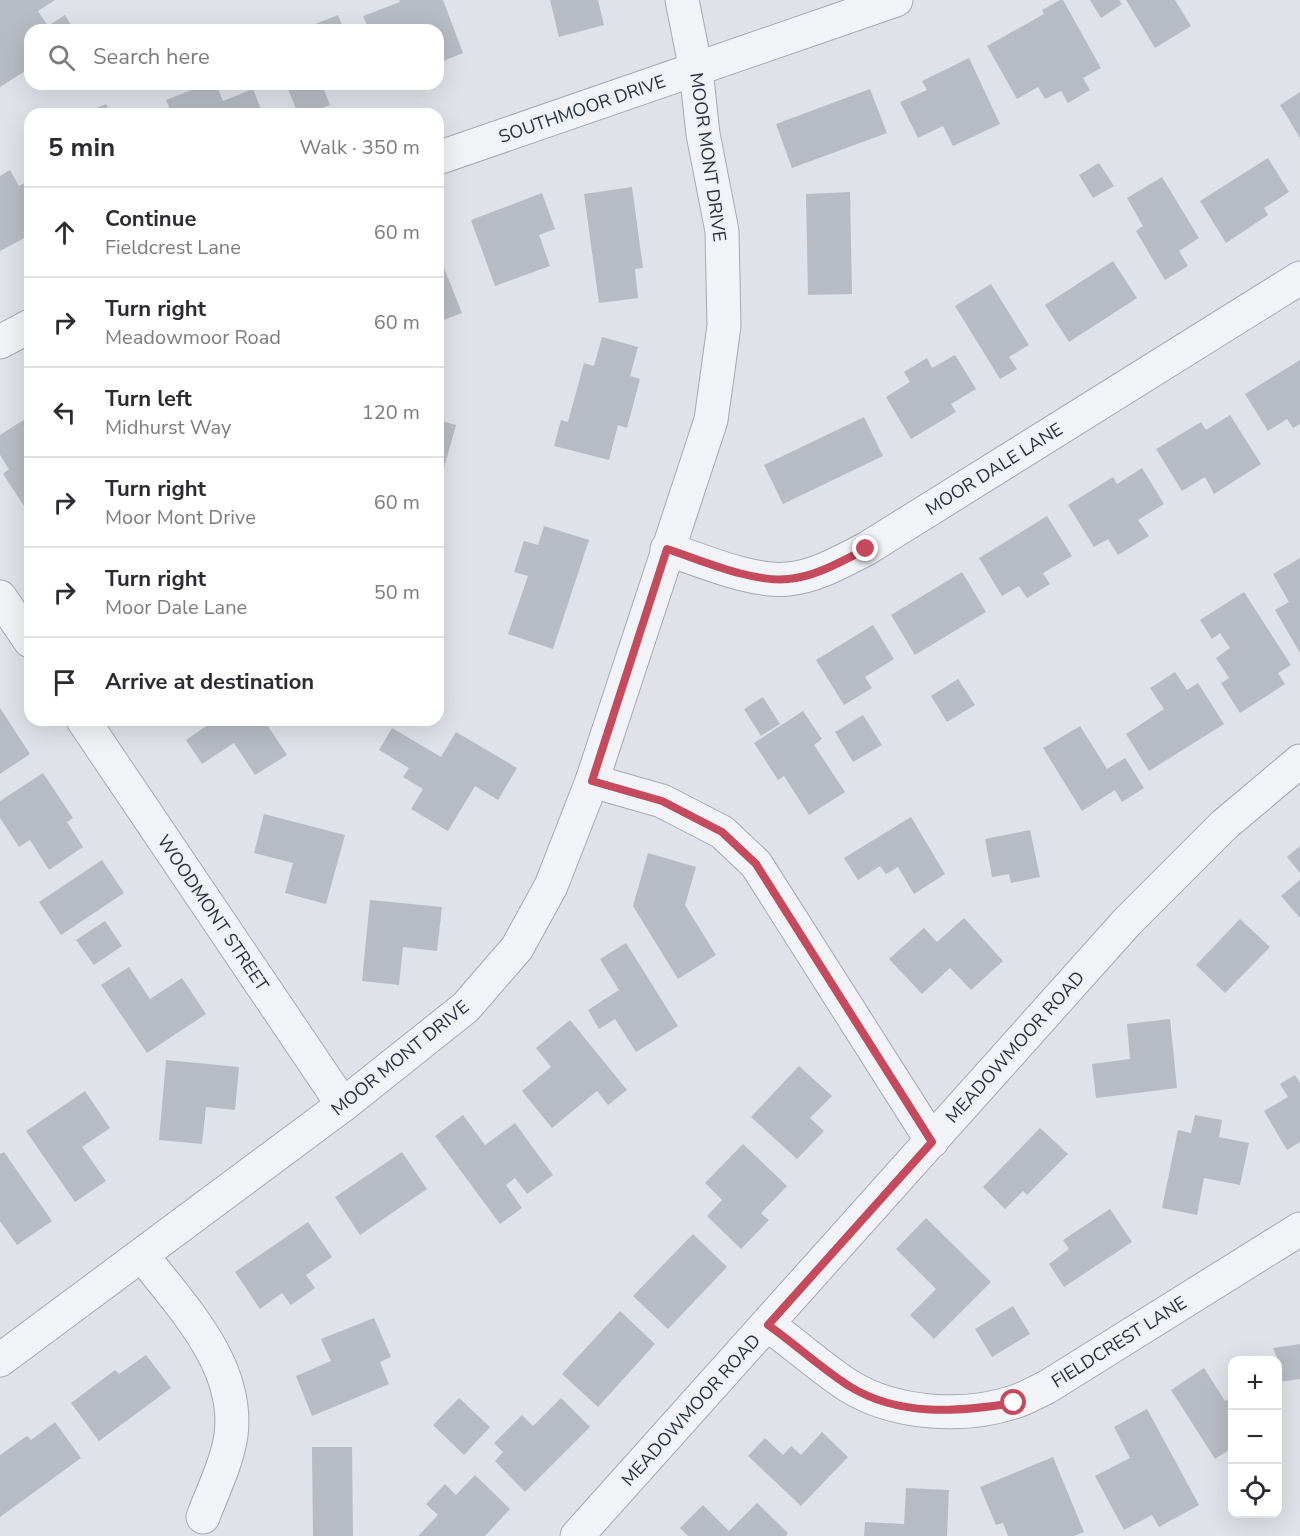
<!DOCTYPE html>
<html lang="en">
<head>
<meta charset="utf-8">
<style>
	body { margin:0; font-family:"Nunito Sans",sans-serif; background:#f2f2f3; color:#2b2b33 }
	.controls { position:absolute; right:18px; bottom:18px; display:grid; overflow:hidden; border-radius:12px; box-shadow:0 6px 24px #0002 }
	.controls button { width:54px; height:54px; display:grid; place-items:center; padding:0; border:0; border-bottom:2px solid #e1e1e2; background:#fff; color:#2b2b33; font:30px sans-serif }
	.stop { position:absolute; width:18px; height:18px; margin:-14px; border:4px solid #c64a5e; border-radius:50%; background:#fff }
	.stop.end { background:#c64a5e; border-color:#fff; box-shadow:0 2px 6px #0008 }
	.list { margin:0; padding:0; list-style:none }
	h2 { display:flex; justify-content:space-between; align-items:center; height:78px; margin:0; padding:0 24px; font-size:26px }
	h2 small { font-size:20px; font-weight:400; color:#7c7c81 }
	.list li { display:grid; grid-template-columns:39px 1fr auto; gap:18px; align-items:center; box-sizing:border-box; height:90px; padding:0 24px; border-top:2px solid #e1e1e2 }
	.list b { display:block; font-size:22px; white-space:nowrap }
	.list p { margin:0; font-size:20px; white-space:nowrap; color:#7c7c81 }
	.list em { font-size:20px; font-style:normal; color:#7c7c81 }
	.icon { flex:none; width:33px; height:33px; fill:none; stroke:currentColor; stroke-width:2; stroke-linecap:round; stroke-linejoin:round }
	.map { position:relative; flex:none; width:1300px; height:1536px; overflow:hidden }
	.search { position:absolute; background:#fff; box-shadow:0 6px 24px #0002; left:24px; top:24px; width:420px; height:66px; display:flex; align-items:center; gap:15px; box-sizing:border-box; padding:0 21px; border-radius:18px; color:#7c7c81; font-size:22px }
	.panel { position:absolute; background:#fff; box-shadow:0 6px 24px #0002; left:24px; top:108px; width:420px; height:618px; border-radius:18px }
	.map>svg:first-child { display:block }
	.building { fill:#b7bcc4 }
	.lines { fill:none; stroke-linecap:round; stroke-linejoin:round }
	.street-casing { stroke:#a5a9b2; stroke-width:35 }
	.street { stroke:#f2f3f6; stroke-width:33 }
	.route { stroke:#c64a5e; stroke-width:8 }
	.labels { text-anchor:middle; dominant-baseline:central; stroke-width:4.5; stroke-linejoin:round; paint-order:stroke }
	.street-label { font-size:18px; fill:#29313e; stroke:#eef1f5 }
</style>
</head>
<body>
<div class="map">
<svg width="1300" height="1536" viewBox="0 0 1300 1536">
	<rect width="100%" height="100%" fill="#dfe2e8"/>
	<!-- building -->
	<g class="building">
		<path d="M0,0H55L38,11L48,26L65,15L74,30H30V68L0,87Z"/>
		<path d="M399,0H443L463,53L438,63V30H369L363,16L400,2Z"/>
		<path d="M550,0H598L604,25L559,37Z"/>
		<path d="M1060,0H1063L1101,68L1083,78L1090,90L1068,103L1061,91L1045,99L1038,87L1017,99L987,46L1044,14L1042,10Z"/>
		<path d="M1090,0H1119L1122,4L1101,18Z"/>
		<path d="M1126,0H1175L1191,26L1155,48Z"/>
		<path d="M338,15L344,30H300Z"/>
		<path d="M969,58L1000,124L953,146L943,126L918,138L900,102L927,90L922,81Z"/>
		<path d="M207,84H216L223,101L253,89L263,114H172L166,100Z"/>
		<path d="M286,84H322L330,105L307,114H298Z"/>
		<path d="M870,89L887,133L792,168L776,124Z"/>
		<path d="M1300,92V138L1280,105Z"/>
		<path d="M106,104L110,114H84Z"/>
		<path d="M1268,158L1289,192L1264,208L1268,215L1226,243L1200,201Z"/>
		<path d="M1099,163L1114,186L1093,198L1079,175Z"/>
		<path d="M10,170L19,186L30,180V235L0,251V176Z"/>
		<path d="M1162,177L1199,238L1179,251L1188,266L1165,280L1136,231L1143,226L1127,198Z"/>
		<path d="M632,187L643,268L635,269L638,298L599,303L584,194Z"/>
		<path d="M850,192L852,294L808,295L806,194Z"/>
		<path d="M542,193L555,229L539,235L550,266L495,286L471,220Z"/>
		<path d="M438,253L462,313L438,322Z"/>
		<path d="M1113,261L1137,298L1069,342L1045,305Z"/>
		<path d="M991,284L1029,345L1009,357L1017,369L1000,379L955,306Z"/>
		<path d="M602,337L638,347L630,376L640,379L627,428L618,425L609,460L554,446L561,420L568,422L584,363L594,366Z"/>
		<path d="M955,355L976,389L951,404L956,412L911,439L886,397L910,382L904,372L927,358L932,368Z"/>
		<path d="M1300,360V424L1293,428L1287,419L1268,431L1245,394Z"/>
		<path d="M1230,415L1261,464L1214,494L1205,477L1182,491L1156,449L1201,422L1206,430Z"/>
		<path d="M864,417L883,456L783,504L764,465Z"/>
		<path d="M25,419L30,427V515L3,474L9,469L0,455V435Z"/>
		<path d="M438,420L456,425L439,486H438Z"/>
		<path d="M1142,468L1164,504L1138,520L1149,536L1118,555L1108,539L1094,547L1068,505L1113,477L1117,484Z"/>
		<path d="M1047,516L1072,556L1043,573L1050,584L1027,598L1019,586L1002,596L979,558Z"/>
		<path d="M544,526L589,540L553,649L508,634L528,576L514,572L524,541L538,545Z"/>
		<path d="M1300,558V653L1275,610L1289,602L1273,574Z"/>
		<path d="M962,572L986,612L915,655L891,615Z"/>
		<path d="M1244,592L1291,665L1278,673L1285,684L1240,713L1221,683L1229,678L1216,658L1230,648L1220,633L1212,639L1200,620Z"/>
		<path d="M873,625L894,659L865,677L872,688L844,705L816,660Z"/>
		<path d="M1175,672L1187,690L1198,683L1224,724L1149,771L1126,734L1164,709L1150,688Z"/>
		<path d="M958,679L975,705L947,722L931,696Z"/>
		<path d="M763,697L780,724L761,736L744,709Z"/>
		<path d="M0,708L30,754L0,774Z"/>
		<path d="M803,711L822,739L814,745L845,792L809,815L784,776L778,780L754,743Z"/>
		<path d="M863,715L882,745L853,762L835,732Z"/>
		<path d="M215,720H264L287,755L255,775L234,743L202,764L186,740Z"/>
		<path d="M1080,726L1107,769L1125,758L1144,788L1122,802L1115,790L1082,811L1043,748Z"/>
		<path d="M392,728L441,757L456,732L517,768L498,800L475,786L448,831L411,809L423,789L403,777L409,768L379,750Z"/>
		<path d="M43,773L73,818L67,822L83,847L49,870L30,840L19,847L0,818V801Z"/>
		<path d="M264,814L345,835L326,904L285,893L293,863L254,853Z"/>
		<path d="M911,817L945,874L914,894L898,867L886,874L880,866L858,880L844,858Z"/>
		<path d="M1030,830L1040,877L1011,883L1009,874L992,877L985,839Z"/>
		<path d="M1300,846V873L1287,857Z"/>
		<path d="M648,853L696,867L685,905L716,955L678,979L633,906Z"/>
		<path d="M102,860L124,893L61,935L39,902Z"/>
		<path d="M1300,880V918L1281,896Z"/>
		<path d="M370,900L442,907L437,951L403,947L399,985L362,981Z"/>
		<path d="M964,918L1003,961L971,990L950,968L922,994L889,959L924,928L937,942Z"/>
		<path d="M1240,919L1270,947L1225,993L1196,965Z"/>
		<path d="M105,921L122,946L94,965L76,940Z"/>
		<path d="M626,943L678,1026L636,1052L615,1019L599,1029L588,1010L619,990L600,959Z"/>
		<path d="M129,967L150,999L182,978L206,1014L147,1053L101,985Z"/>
		<path d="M1170,1019L1177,1088L1096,1098L1092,1064L1130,1059L1127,1024Z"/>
		<path d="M570,1020L627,1090L608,1105L597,1091L552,1128L522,1091L551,1067L536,1048Z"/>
		<path d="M166,1060L239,1067L235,1110L206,1107L202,1144L159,1140Z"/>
		<path d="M799,1066L832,1096L810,1118L824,1131L797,1159L751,1117Z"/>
		<path d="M1295,1075L1300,1083V1142L1287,1150L1264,1111L1288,1097L1280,1084Z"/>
		<path d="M85,1091L110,1128L82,1147L106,1181L75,1202L26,1131Z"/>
		<path d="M463,1115L485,1145L515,1123L553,1175L527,1194L515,1178L506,1185L522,1208L500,1224L435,1136Z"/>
		<path d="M1195,1115L1222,1120L1219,1137L1249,1143L1240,1185L1204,1178L1197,1215L1162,1208L1178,1130L1191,1133Z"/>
		<path d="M1040,1128L1068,1154L1027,1195L1023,1191L1005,1209L983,1187Z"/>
		<path d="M743,1144L787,1186L761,1213L769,1220L741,1249L707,1216L722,1200L705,1183Z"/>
		<path d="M4,1152L52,1221L17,1245L0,1221V1154Z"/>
		<path d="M402,1152L427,1189L360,1235L335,1197Z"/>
		<path d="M1110,1209L1132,1242L1064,1287L1049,1264L1069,1249L1063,1240Z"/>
		<path d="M926,1218L991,1282L934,1339L910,1315L936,1289L896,1249Z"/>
		<path d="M308,1222L332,1257L306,1275L315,1288L291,1305L282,1293L260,1309L235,1272Z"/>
		<path d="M693,1234L727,1267L668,1329L633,1296Z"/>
		<path d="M1013,1306L1030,1334L992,1357L975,1329Z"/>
		<path d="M620,1311L655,1344L598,1407L562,1374Z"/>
		<path d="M374,1318L391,1357L380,1362L389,1384L312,1416L296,1376L331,1361L321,1339Z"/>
		<path d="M1300,1344V1379L1279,1382L1278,1360L1273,1348Z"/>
		<path d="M146,1355L171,1388L99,1441L71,1403L115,1370L119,1374Z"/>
		<path d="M1204,1368L1225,1401L1232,1396V1448L1215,1459L1171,1390Z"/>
		<path d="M459,1398L490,1427L464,1455L433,1425Z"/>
		<path d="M561,1398L590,1427L525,1492L495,1461L503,1452L494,1443L522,1415L533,1426Z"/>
		<path d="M1147,1409L1199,1505L1159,1527L1152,1515L1124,1530L1095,1476L1130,1458L1114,1427Z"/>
		<path d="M55,1422L81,1458L0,1517V1455L27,1436L31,1440Z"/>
		<path d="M822,1432L848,1457L801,1506L748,1456L765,1438L783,1455L791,1446L801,1455Z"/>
		<path d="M312,1447H352L353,1536H313Z"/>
		<path d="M1053,1457L1084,1532L1074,1536H1008L1003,1523L996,1525L980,1487Z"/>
		<path d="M475,1475L510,1509L485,1536H418L438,1515L426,1504L445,1484L456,1495Z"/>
		<path d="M906,1488L949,1490L947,1536H864L865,1522L904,1524Z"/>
		<path d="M757,1503L788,1533L786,1536H688L680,1528L703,1505L729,1531Z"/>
	</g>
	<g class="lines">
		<!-- street casing -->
		<g class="street-casing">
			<g id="street">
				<path d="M438,158L896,0"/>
				<path d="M0,342L30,326"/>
				<path d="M667,549C701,560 753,583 788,579C815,577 842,561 866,549L1300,278"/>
				<path d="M0,597L30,641"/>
				<path d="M83,720L343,1105"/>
				<path d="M592,781L662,801L722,832L756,864L932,1141"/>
				<path d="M142,1255C181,1306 240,1365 231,1435C227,1463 213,1490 203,1517"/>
				<path d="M768,1325C795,1344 821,1368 849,1386C894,1414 963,1419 1014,1402C1025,1399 1036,1392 1047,1387L1300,1229"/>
				<path d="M0,1360L343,1105L466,1007L517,948L551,886L592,781L711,420L724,326L722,231L703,134L696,70L682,0"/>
				<path d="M577,1536L1127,922L1224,825L1300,761"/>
			</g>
		</g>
		<!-- street -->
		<use href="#street" class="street"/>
	</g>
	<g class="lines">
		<!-- route -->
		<path class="route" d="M866,549C842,561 815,577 788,579C753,583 701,560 667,549L592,781L662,801L722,832L756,864L932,1142L768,1325C795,1344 821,1368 849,1386C899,1417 958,1412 1014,1403"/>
	</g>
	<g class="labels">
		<!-- street labels -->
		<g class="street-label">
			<text transform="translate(582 109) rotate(-19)">SOUTHMOOR DRIVE</text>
			<text transform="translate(708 157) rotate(82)">MOOR MONT DRIVE</text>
			<text transform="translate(994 469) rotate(-32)">MOOR DALE LANE</text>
			<text transform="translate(213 913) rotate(56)">WOODMONT STREET</text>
			<text transform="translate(1015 1047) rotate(-48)">MEADOWMOOR ROAD</text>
			<text transform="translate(400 1058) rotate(-39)">MOOR MONT DRIVE</text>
			<text transform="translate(1119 1342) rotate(-32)">FIELDCREST LANE</text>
			<text transform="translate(691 1410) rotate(-48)">MEADOWMOOR ROAD</text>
		</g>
	</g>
</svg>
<div class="controls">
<button>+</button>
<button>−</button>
<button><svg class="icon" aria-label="locate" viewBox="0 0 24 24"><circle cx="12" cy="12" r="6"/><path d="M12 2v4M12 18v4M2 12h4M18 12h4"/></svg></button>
</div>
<div class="stop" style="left:1014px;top:1403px"></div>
<div class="stop end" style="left:866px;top:549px"></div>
<div class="search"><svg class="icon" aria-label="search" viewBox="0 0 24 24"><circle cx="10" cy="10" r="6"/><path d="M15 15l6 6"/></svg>Search here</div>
<section class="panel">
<h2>5 min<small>Walk · 350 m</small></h2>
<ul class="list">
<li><svg class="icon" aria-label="ahead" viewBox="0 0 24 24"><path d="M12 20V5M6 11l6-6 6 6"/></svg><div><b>Continue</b><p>Fieldcrest Lane</p></div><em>60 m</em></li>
<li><svg class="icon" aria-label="right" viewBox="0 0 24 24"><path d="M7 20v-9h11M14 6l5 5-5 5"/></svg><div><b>Turn right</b><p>Meadowmoor Road</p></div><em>60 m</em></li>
<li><svg class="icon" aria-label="left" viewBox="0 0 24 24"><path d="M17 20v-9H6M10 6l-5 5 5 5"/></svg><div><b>Turn left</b><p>Midhurst Way</p></div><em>120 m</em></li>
<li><svg class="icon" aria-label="right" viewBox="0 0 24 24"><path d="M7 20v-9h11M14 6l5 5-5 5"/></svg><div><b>Turn right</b><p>Moor Mont Drive</p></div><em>60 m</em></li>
<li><svg class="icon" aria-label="right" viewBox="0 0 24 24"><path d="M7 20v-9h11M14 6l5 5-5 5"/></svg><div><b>Turn right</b><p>Moor Dale Lane</p></div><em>50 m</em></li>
<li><svg class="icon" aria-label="arrive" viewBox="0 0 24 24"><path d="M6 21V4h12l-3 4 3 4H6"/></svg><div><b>Arrive at destination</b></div></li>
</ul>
</section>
</div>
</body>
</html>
